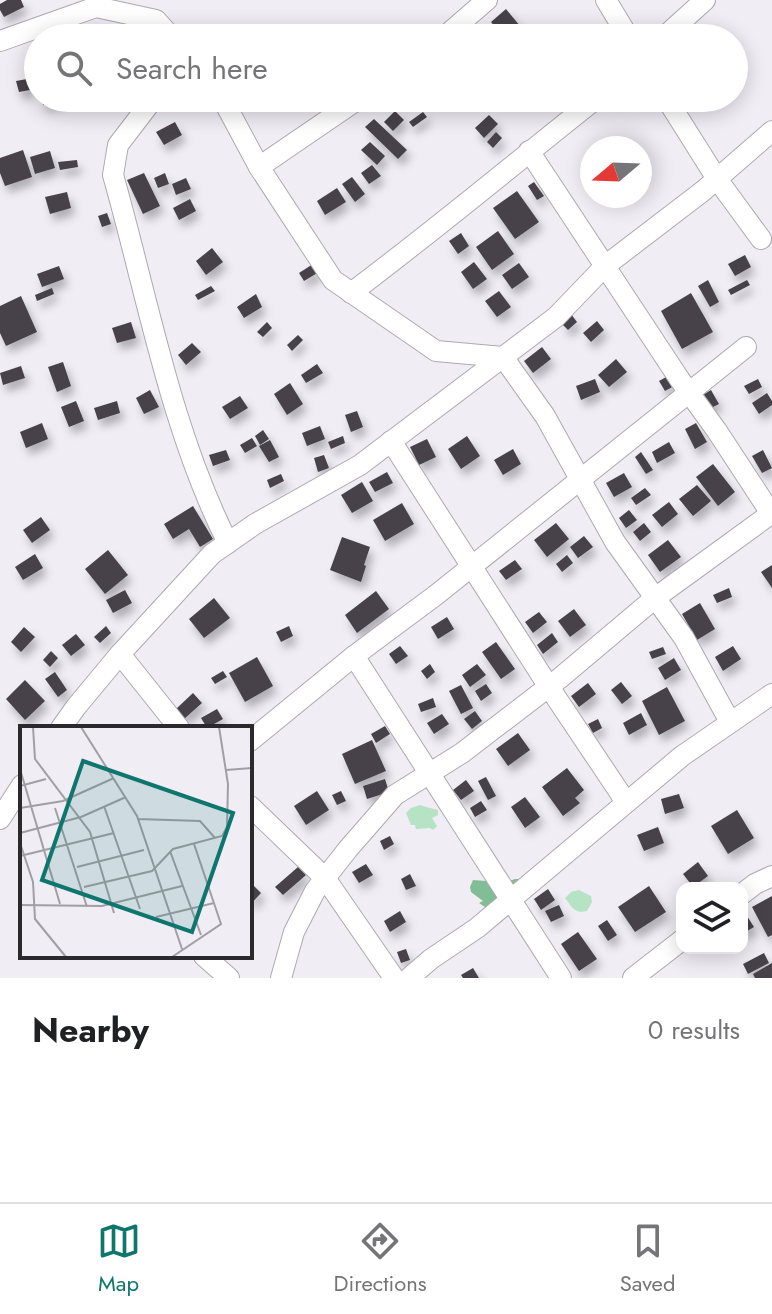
<!DOCTYPE html>
<html lang="en">
<head>
<meta charset="utf-8">
<style>
	body { margin:0; font-family:Jost,sans-serif; background:#f2f2f2; color:#202124 }
	.controls { position:absolute; right:24px; bottom:24px; display:grid; overflow:hidden; border-radius:16px; box-shadow:0 4px 20px #0003 }
	.controls button { width:72px; height:72px; display:grid; place-items:center; padding:0; border:0; border-bottom:2px solid #e0e0e0; background:#fff; color:#202124; font:40px sans-serif }
	.compass { position:absolute; left:580px; top:136px; width:72px; height:72px; border-radius:50%; background:#fff; box-shadow:0 4px 20px #0003; rotate:251deg }
	.list { margin:0; padding:0; list-style:none }
	h2 { display:flex; justify-content:space-between; align-items:center; height:104px; margin:0; padding:0 32px; font-size:34px }
	h2 small { font-size:26px; font-weight:400; color:#757577 }
	.icon { flex:none; width:44px; height:44px; fill:none; stroke:currentColor; stroke-width:2; stroke-linecap:round; stroke-linejoin:round }
	.map { position:relative; flex:none; width:772px; height:978px; overflow:hidden }
	.search { position:absolute; background:#fff; box-shadow:0 4px 20px #0003; left:24px; right:24px; top:24px; height:88px; display:flex; align-items:center; gap:20px; box-sizing:border-box; padding:0 28px; border-radius:44px; color:#757577; font-size:30px }
	.sheet { height:224px; background:#fff }
	nav { display:flex; justify-content:space-around; align-items:center; box-sizing:border-box; height:112px; border-top:2px solid #e0e0e0; background:#fff; font-size:22px; color:#757577 }
	nav a { display:grid; justify-items:center; gap:4px }
	nav .on { color:#0f766e }
	.map>svg:first-child { display:block }
	.green { fill:#b5e3c3 }
	.forest { fill:#81bd95 }
	.building { fill:#46434a; filter:url(#shadow) }
	.lines { fill:none; stroke-linecap:round; stroke-linejoin:round }
	.minor-casing { stroke:#aca9b0; stroke-width:22 }
	.minor { stroke:#fff; stroke-width:20 }
	.inset-road { fill:none; stroke:#a19fa5; stroke-width:2 }
	.view { fill:#0f766e; fill-opacity:0.15; stroke:#0f766e; stroke-width:4 }
	.inset-edge { fill:none; stroke:#2b292c; stroke-width:4 }
</style>
</head>
<body>
<div class="map">
<svg width="772" height="978" viewBox="0 0 772 978">
	<defs>
		<filter id="shadow"><feDropShadow dx="4" dy="7" stdDeviation="4" flood-color="#0004"/></filter>
	</defs>
	<rect width="100%" height="100%" fill="#f0edf5"/>
	<!-- green -->
	<g class="green">
		<path d="M420,805C422,806 434,809 438,810V815L432,818L437,826L433,830L430,828L416,829L415,825H411L406,813L411,808Z"/>
		<path d="M579,890L591,896L592,902L587,911C574,914 572,907 565,898L571,892Z"/>
	</g>
	<!-- forest -->
	<path class="forest" d="M515,879H521L494,913L479,903L483,901L471,892L470,887L473,880L486,881L493,887Z"/>
	<!-- building -->
	<g class="building">
		<path d="M7,0H21L24,7L4,17L0,10V4Z"/>
		<path d="M506,9L520,26L507,38H504L491,22Z"/>
		<path d="M27,79L30,90L19,92L16,81Z"/>
		<path d="M42,98H66V99L43,105Z"/>
		<path d="M395,111L404,120L393,131L384,122Z"/>
		<path d="M423,112L427,117L413,127L409,122Z"/>
		<path d="M489,115L498,124L484,138L475,128Z"/>
		<path d="M374,119L407,150L398,159L365,127Z"/>
		<path d="M175,122L182,135L164,145L156,132Z"/>
		<path d="M496,132L502,138L493,148L487,142Z"/>
		<path d="M370,142L385,156L377,165L361,150Z"/>
		<path d="M23,150L32,177L5,186L0,173V158Z"/>
		<path d="M50,151L55,168L35,174L30,157Z"/>
		<path d="M77,160L78,167L60,170L58,162Z"/>
		<path d="M372,165L381,176L369,184L361,173Z"/>
		<path d="M144,173L160,206L143,214L127,180Z"/>
		<path d="M165,173L169,184L158,188L154,178Z"/>
		<path d="M352,177L365,194L355,202L342,184Z"/>
		<path d="M186,178L191,189L176,195L172,184Z"/>
		<path d="M534,182L544,196L537,200L528,186Z"/>
		<path d="M337,188L346,202L325,215L317,201Z"/>
		<path d="M517,191L539,222L515,239L493,208Z"/>
		<path d="M67,192L71,208L50,214L45,197Z"/>
		<path d="M190,199L196,211L179,220L173,208Z"/>
		<path d="M107,213L111,224L102,227L98,216Z"/>
		<path d="M498,231L514,254L492,270L476,247Z"/>
		<path d="M461,233L469,246L458,254L449,241Z"/>
		<path d="M212,248L223,262L206,275L196,261Z"/>
		<path d="M745,255L751,267L735,276L728,264Z"/>
		<path d="M474,262L487,279L473,289L461,272Z"/>
		<path d="M519,263L529,277L512,289L502,275Z"/>
		<path d="M313,264L319,272L304,281L299,273Z"/>
		<path d="M59,266L64,279L42,287L37,274Z"/>
		<path d="M708,280L719,302L710,307L698,286Z"/>
		<path d="M747,280L750,285L731,295L728,290Z"/>
		<path d="M211,286L215,291L198,300L195,295Z"/>
		<path d="M52,288L54,294L37,301L35,295Z"/>
		<path d="M499,291L511,307L497,317L485,301Z"/>
		<path d="M691,293L713,332L682,349L661,311Z"/>
		<path d="M256,294L262,307L244,318L237,307Z"/>
		<path d="M21,296L37,332L6,346L0,333V306Z"/>
		<path d="M571,314L577,322L568,330L561,323Z"/>
		<path d="M597,321L604,330L591,342L583,333Z"/>
		<path d="M131,322L136,338L117,343L112,328Z"/>
		<path d="M267,322L272,328L263,337L257,332Z"/>
		<path d="M298,335L303,340L292,351L287,345Z"/>
		<path d="M192,343L201,352L186,365L178,355Z"/>
		<path d="M542,347L551,359L533,373L524,361Z"/>
		<path d="M616,359L627,372L609,387L598,375Z"/>
		<path d="M63,362L71,386L57,392L48,367Z"/>
		<path d="M317,364L323,373L306,383L301,375Z"/>
		<path d="M21,366L25,378L3,385L0,373Z"/>
		<path d="M668,376L674,386L665,391L659,381Z"/>
		<path d="M595,379L600,392L581,400L576,386Z"/>
		<path d="M758,379L762,387L749,394L744,386Z"/>
		<path d="M290,383L303,404L287,415L274,394Z"/>
		<path d="M150,390L159,407L144,414L136,398Z"/>
		<path d="M711,390L719,404L709,409L701,396Z"/>
		<path d="M767,393L772,401V405L759,414L752,403Z"/>
		<path d="M240,396L248,408L230,419L222,407Z"/>
		<path d="M76,401L84,421L69,427L61,407Z"/>
		<path d="M117,401L120,413L98,420L94,408Z"/>
		<path d="M357,411L363,427L351,432L345,415Z"/>
		<path d="M42,423L48,439L26,448L20,432Z"/>
		<path d="M696,423L707,442L695,449L685,429Z"/>
		<path d="M320,426L325,439L307,446L302,433Z"/>
		<path d="M263,430L269,439L260,445L255,436Z"/>
		<path d="M343,436L345,443L331,449L328,442Z"/>
		<path d="M467,436L480,456L461,469L448,449Z"/>
		<path d="M252,438L257,446L245,453L240,445Z"/>
		<path d="M427,439L436,457L419,465L410,447Z"/>
		<path d="M270,440L279,457L269,462L259,446Z"/>
		<path d="M669,442L675,453L657,463L652,452Z"/>
		<path d="M513,449L521,464L503,475L494,460Z"/>
		<path d="M226,450L230,460L213,466L209,455Z"/>
		<path d="M763,450L772,468L762,473L752,456Z"/>
		<path d="M641,452L653,470L646,474L635,457Z"/>
		<path d="M324,455L329,468L318,472L314,458Z"/>
		<path d="M713,464L735,492L718,506L696,477Z"/>
		<path d="M387,472L393,483L375,492L369,482Z"/>
		<path d="M624,473L632,487L614,497L606,483Z"/>
		<path d="M281,474L284,481L270,488L267,480Z"/>
		<path d="M362,482L373,501L352,513L341,495Z"/>
		<path d="M697,485L711,501L693,516L679,499Z"/>
		<path d="M645,488L651,495L636,505L631,498Z"/>
		<path d="M669,502L678,514L662,527L652,515Z"/>
		<path d="M402,503L414,524L385,541L373,520Z"/>
		<path d="M193,506L213,539L200,547L189,529L173,539L164,524Z"/>
		<path d="M629,510L637,520L626,528L619,518Z"/>
		<path d="M41,517L50,530L32,543L23,530Z"/>
		<path d="M556,523L569,539L547,557L534,540Z"/>
		<path d="M644,523L651,532L640,541L633,532Z"/>
		<path d="M584,536L593,547L578,558L570,547Z"/>
		<path d="M342,537L370,547L364,565L366,566L361,582L330,570Z"/>
		<path d="M668,540L681,557L660,572L648,555Z"/>
		<path d="M108,550L128,575L105,594L85,569Z"/>
		<path d="M35,554L43,568L23,580L15,567Z"/>
		<path d="M567,555L573,563L562,572L556,564Z"/>
		<path d="M515,560L522,569L506,580L499,571Z"/>
		<path d="M772,565V588L761,572Z"/>
		<path d="M729,588L732,597L717,603L713,595Z"/>
		<path d="M125,590L132,603L113,613L106,600Z"/>
		<path d="M376,591L389,609L357,633L345,615Z"/>
		<path d="M214,598L230,618L204,638L189,619Z"/>
		<path d="M700,603L715,629L697,640L682,614Z"/>
		<path d="M574,609L586,625L570,637L558,621Z"/>
		<path d="M539,612L547,622L533,633L525,622Z"/>
		<path d="M447,617L454,629L438,639L431,627Z"/>
		<path d="M106,626L111,633L100,643L94,637Z"/>
		<path d="M289,626L293,636L281,642L276,632Z"/>
		<path d="M24,627L35,637L21,652L11,642Z"/>
		<path d="M552,633L558,642L543,654L537,645Z"/>
		<path d="M76,634L85,645L71,656L62,645Z"/>
		<path d="M496,642L515,669L501,679L482,652Z"/>
		<path d="M400,646L408,656L396,664L389,654Z"/>
		<path d="M733,646L741,659L723,671L715,657Z"/>
		<path d="M663,647L666,654L652,659L649,652Z"/>
		<path d="M51,651L58,658L50,667L43,660Z"/>
		<path d="M257,657L273,686L245,702L229,673Z"/>
		<path d="M674,658L681,670L665,680L658,668Z"/>
		<path d="M430,664L435,672L427,679L421,671Z"/>
		<path d="M477,664L486,675L470,687L462,675Z"/>
		<path d="M223,671L227,677L215,684L211,678Z"/>
		<path d="M55,672L67,690L58,697L45,679Z"/>
		<path d="M25,680L45,701L25,720L6,699Z"/>
		<path d="M621,682L632,696L622,704L611,690Z"/>
		<path d="M588,683L596,694L579,707L571,696Z"/>
		<path d="M486,684L492,693L481,701L475,691Z"/>
		<path d="M461,685L473,708L461,714L449,691Z"/>
		<path d="M667,687L685,721L659,735L642,701Z"/>
		<path d="M193,693L202,703L184,719L176,709Z"/>
		<path d="M433,698L436,707L421,712L418,704Z"/>
		<path d="M217,709L223,719L207,728L201,718Z"/>
		<path d="M475,711L482,721L472,729L464,719Z"/>
		<path d="M641,713L647,725L629,735L623,723Z"/>
		<path d="M442,714L449,724L434,734L427,723Z"/>
		<path d="M598,719L602,728L593,733L588,724Z"/>
		<path d="M385,726L390,734L376,743L371,734Z"/>
		<path d="M518,733L530,750L508,766L496,749Z"/>
		<path d="M372,740L386,771L355,784L342,754Z"/>
		<path d="M567,768L584,790L575,798L580,803L563,816L542,787Z"/>
		<path d="M486,777L496,796L488,800L478,781Z"/>
		<path d="M385,779L389,792L367,799L363,786Z"/>
		<path d="M466,780L474,791L461,800L453,790Z"/>
		<path d="M317,791L329,810L306,825L294,806Z"/>
		<path d="M341,791L346,801L337,805L332,795Z"/>
		<path d="M679,794L684,808L665,814L661,799Z"/>
		<path d="M525,797L540,817L525,828L511,807Z"/>
		<path d="M481,801L487,810L475,817L470,808Z"/>
		<path d="M737,810L754,838L728,854L711,826Z"/>
		<path d="M658,827L664,843L644,851L637,835Z"/>
		<path d="M390,836L394,844L384,850L380,841Z"/>
		<path d="M698,862L708,876L693,887L683,874Z"/>
		<path d="M366,864L373,875L359,883L352,872Z"/>
		<path d="M298,867L306,875L283,895L275,887Z"/>
		<path d="M410,874L416,886L406,890L401,879Z"/>
		<path d="M252,884L261,893L250,905V886Z"/>
		<path d="M649,886L666,912L635,932L618,907Z"/>
		<path d="M548,889L555,900L541,910L534,899Z"/>
		<path d="M772,896V935L768,937L752,907Z"/>
		<path d="M559,905L564,916L551,922L545,911Z"/>
		<path d="M400,911L406,922L390,932L384,921Z"/>
		<path d="M747,916L754,927L742,934V919Z"/>
		<path d="M607,920L617,935L608,941L598,926Z"/>
		<path d="M578,932L597,959L579,971L561,944Z"/>
		<path d="M406,949L410,960L401,963L397,952Z"/>
		<path d="M764,953L769,963L748,974L743,964Z"/>
		<path d="M772,963V978H755L753,974Z"/>
		<path d="M473,968L479,978H463L461,975Z"/>
	</g>
	<g class="lines">
		<!-- minor casing -->
		<g class="minor-casing">
			<g id="minor">
				<path d="M606,0L629,38"/>
				<path d="M443,38L487,0"/>
				<path d="M663,38L705,0"/>
				<path d="M0,41L96,7L156,20L172,38"/>
				<path d="M154,98L118,145L113,175C148,298 170,428 228,543"/>
				<path d="M222,98L259,167L333,280L436,351L503,357L545,416L615,542L684,638L730,722"/>
				<path d="M666,98L717,179L761,239"/>
				<path d="M529,151L680,380L717,431L772,515"/>
				<path d="M259,167L360,98"/>
				<path d="M351,293C435,230 515,163 597,98"/>
				<path d="M391,441L549,687L626,802"/>
				<path d="M120,654L179,728"/>
				<path d="M354,656L561,978"/>
				<path d="M61,728L76,707L120,654L212,554L255,524L360,465L556,317L605,266L703,191L772,131"/>
				<path d="M250,741L354,656L436,595L746,347"/>
				<path d="M250,806L325,878L394,978"/>
				<path d="M0,819L22,785"/>
				<path d="M742,894L755,884L772,876"/>
				<path d="M204,956L229,978"/>
				<path d="M281,978L294,932L315,891L348,849L395,795L462,753L560,678L655,598L772,513"/>
				<path d="M409,978L431,959L477,928L682,756L772,694"/>
				<path d="M633,978L682,940"/>
			</g>
		</g>
		<!-- minor -->
		<use href="#minor" class="minor"/>
	</g>
	<!-- overview -->
	<g transform="translate(20 726)">
		<rect width="232" height="232" fill="#f0edf5"/>
		<path class="inset-road" d="M13,1L15,33L70,106L94,187M61,1L117,90L162,223M0,43L40,178M206,44L232,42M0,60L26,53M84,80L120,183M0,82L43,75L94,52M35,82L67,181M118,93L180,95L195,112M0,107L61,91L106,71M0,117L13,156L15,193L46,231M150,125L181,209M0,130L94,107M57,141L124,124M64,161L132,145L153,123L202,110L207,101L208,58L199,1M0,179L82,180L162,160M136,191L194,177M152,231L201,198L174,118"/>
		<path class="view" d="M63,35L213,87L172,206L22,154Z"/>
		<rect width="232" height="232" class="inset-edge"/>
	</g>
</svg>
<div class="controls">
<button><svg class="icon" aria-label="layers" viewBox="0 0 24 24"><path d="M12 4l9 5-9 5-9-5zM3 14l9 5 9-5"/></svg></button>
</div>
<svg class="compass" viewBox="-18 -18 36 36"><path d="M0-13l5 13h-10z" fill="#e53935"/><path d="M0 13l5-13h-10z" fill="#757577"/></svg>
<div class="search"><svg class="icon" aria-label="search" viewBox="0 0 24 24"><circle cx="10" cy="10" r="6"/><path d="M15 15l6 6"/></svg>Search here</div>
</div>
<section class="sheet">
<h2>Nearby<small>0 results</small></h2>
<ul class="list">
</ul>
</section>
<nav>
<a class="on"><svg class="icon" aria-label="map" viewBox="0 0 24 24"><path d="M3 6l6-2 6 2 6-2v14l-6 2-6-2-6 2zM9 4v14M15 6v14"/></svg>Map</a>
<a><svg class="icon" aria-label="directions" viewBox="0 0 24 24"><path d="M12 3l9 9-9 9-9-9zM9 14v-3h6M13 9l2 2-2 2"/></svg>Directions</a>
<a><svg class="icon" aria-label="saved" viewBox="0 0 24 24"><path d="M7 4h10v16l-5-4-5 4z"/></svg>Saved</a>
</nav>
</body>
</html>
